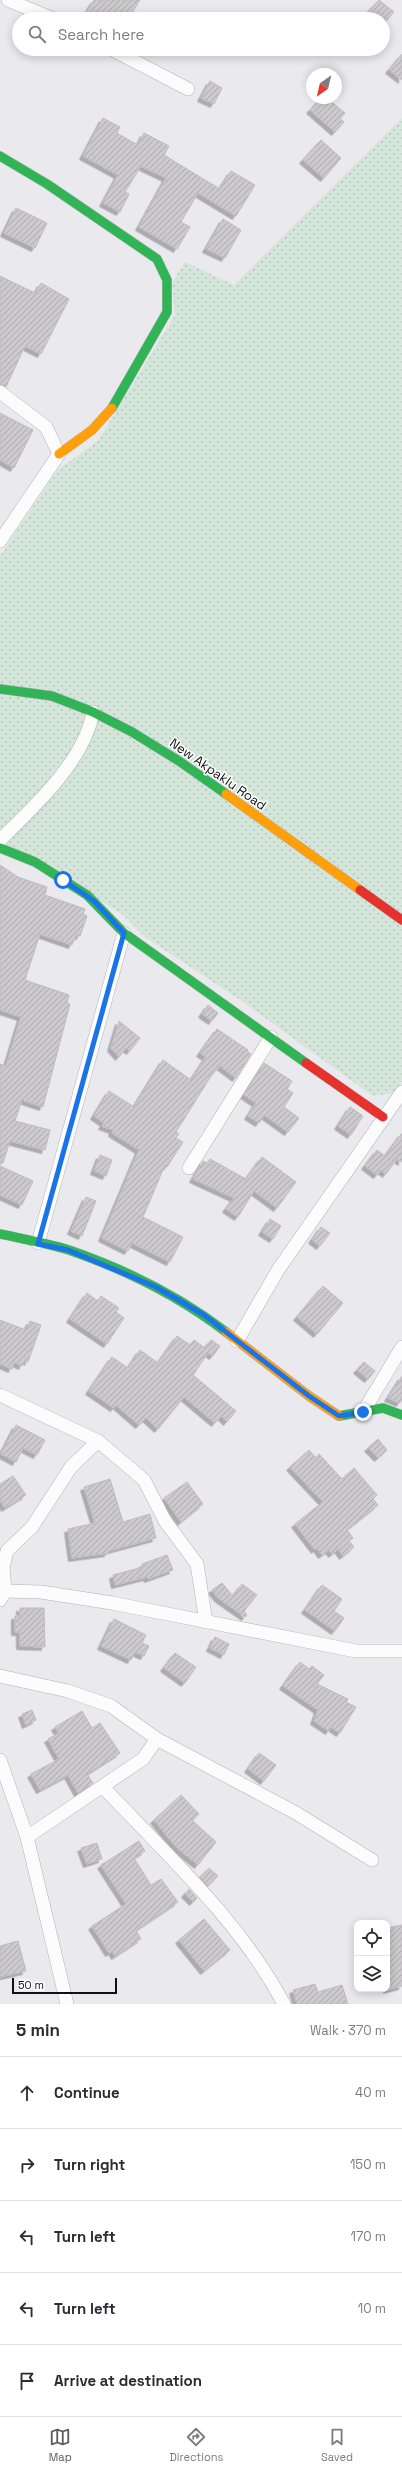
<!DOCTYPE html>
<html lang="en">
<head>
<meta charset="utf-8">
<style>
	body { margin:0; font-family:"Space Grotesk",sans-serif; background:#f7f7f7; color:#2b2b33 }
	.controls { position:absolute; right:12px; bottom:12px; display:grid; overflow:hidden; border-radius:8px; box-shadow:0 2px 10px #0003 }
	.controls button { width:36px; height:36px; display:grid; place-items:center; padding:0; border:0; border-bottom:1px solid #e1e1e2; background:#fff; color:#2b2b33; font:20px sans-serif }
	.compass { position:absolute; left:306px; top:68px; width:36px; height:36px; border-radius:50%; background:#fff; box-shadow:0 2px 10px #0003; rotate:214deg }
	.scale { position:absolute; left:12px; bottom:10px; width:105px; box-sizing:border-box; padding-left:4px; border:2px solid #111115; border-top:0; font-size:11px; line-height:14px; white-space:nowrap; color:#111115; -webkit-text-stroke:3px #fff; paint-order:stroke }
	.stop { position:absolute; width:12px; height:12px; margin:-9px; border:3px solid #1a73e8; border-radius:50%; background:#fff }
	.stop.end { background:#1a73e8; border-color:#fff; box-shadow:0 1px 4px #0008 }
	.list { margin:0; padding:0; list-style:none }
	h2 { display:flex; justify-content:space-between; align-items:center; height:52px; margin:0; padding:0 16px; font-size:17px }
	h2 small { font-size:13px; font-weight:400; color:#7c7c81 }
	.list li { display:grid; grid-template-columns:26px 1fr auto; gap:12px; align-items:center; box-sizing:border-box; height:72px; padding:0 16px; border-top:1px solid #e1e1e2 }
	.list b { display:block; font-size:15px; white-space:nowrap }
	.list em { font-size:13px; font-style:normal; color:#7c7c81 }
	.icon { flex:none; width:22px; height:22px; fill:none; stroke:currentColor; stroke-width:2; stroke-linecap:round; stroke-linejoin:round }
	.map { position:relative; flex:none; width:402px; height:2004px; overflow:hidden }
	.search { position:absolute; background:#fff; box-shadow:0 2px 10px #0003; left:12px; right:12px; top:12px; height:44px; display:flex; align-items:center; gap:10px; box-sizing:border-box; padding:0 14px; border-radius:22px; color:#7c7c81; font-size:15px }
	.sheet { height:412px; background:#fff }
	nav { display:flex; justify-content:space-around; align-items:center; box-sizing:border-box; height:56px; border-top:1px solid #e1e1e2; background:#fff; font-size:11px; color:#7c7c81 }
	nav a { display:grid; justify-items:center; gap:2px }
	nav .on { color:#5d5d61 }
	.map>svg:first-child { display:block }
	.grass { fill:url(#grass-dots) }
	.building { fill:url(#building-hatch); stroke:#bfbcbf; filter:url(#shadow) }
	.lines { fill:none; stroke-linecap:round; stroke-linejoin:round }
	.street-casing { stroke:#b2b2b6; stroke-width:14 }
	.fast-casing { stroke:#b2b2b6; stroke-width:10 }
	.slow-casing { stroke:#b2b2b6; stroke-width:10 }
	.jam-casing { stroke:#b2b2b6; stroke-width:10 }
	.street { stroke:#fcfcfc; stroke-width:13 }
	.fast { stroke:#30b455; stroke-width:9 }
	.slow { stroke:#ff9f0a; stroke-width:9 }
	.jam { stroke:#e5322d; stroke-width:9 }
	.route { stroke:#1a73e8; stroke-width:5 }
	.labels { text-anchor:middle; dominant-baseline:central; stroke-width:3; stroke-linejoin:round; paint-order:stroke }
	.street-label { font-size:13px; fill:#111115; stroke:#fff }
</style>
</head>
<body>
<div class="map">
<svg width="402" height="2004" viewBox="0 0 402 2004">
	<defs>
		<pattern id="grass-dots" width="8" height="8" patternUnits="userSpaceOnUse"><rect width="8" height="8" fill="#d4e5da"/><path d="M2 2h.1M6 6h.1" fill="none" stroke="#b5c3ba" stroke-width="1.8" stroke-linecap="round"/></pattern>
		<pattern id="building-hatch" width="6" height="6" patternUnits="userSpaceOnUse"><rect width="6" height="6" fill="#cbc9cb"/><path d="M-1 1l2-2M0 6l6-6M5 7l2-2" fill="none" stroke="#adacad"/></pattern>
		<filter id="shadow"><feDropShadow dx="-3.5" dy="3.5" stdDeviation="0" flood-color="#0004"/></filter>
	</defs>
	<rect width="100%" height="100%" fill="#e9e9ee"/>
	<!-- grass -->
	<path class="grass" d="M402,118V1081L394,1093L373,1096L239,999L145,937L122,914L23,852L0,843V556L57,471L98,441L175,315L172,283L185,262L234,285Z"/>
	<!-- building -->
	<g class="building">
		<path d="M94,0H140L128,19H83Z"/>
		<path d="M379,0L394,12L388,19H361Z"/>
		<path d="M402,54V80L389,70Z"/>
		<path d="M210,81L222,88L214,104L201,98Z"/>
		<path d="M321,98H327L345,113L340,119L344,122L335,132L310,110Z"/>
		<path d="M103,118L120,127L117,133L138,145L144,133L169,146L164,155L220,189L231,171L255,185L236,216L198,193L181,222L190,227L177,249L139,227L166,178L141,166L125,192L129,194L120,212L103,203L118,175L83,156Z"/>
		<path d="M321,140L341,158L324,178L303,160Z"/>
		<path d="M16,208L47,223L35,248L4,233Z"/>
		<path d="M223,219L241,230L225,258L206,249Z"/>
		<path d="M0,276L35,293L41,283L69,299L41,354L25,346L6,387L0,384Z"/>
		<path d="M0,413L33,430L14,468L0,460Z"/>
		<path d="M0,865L18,877L47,887L45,895L85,909L83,914L87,916L80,936L76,935L72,945L40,934L25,980L69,995L67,1003L70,1004L43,1107L22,1100L15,1121L50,1130L45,1150L10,1141L3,1163H0V1064L6,1066L21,1017L0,1010Z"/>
		<path d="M208,1005L218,1013L212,1021L202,1014Z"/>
		<path d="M119,1021L140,1038L130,1051L126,1048L119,1057L111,1048Z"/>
		<path d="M217,1029L248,1050L247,1051L251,1054L236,1078L220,1066L211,1076L176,1132L179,1134L176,1138L183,1142L167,1167L165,1165L143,1217L183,1237L170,1262L132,1243L128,1251L102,1238L139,1150L112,1133L113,1130L102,1126L104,1123L94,1116L109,1091L134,1107L163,1060L191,1080L206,1057L200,1053Z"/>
		<path d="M264,1063L292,1081L287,1089L293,1093L284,1107L299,1118L288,1132L264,1115L259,1123L248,1116L256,1103L244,1095Z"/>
		<path d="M350,1107L363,1116L351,1135L338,1126Z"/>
		<path d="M402,1133V1162L397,1159L386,1174L381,1170L377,1175L365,1166L377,1150L385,1156Z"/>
		<path d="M100,1155L112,1160L106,1176L94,1171Z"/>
		<path d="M262,1157L296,1182L277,1208L254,1191L238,1217L226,1209L234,1198L193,1179L203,1161L207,1163L210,1159L246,1179Z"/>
		<path d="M0,1166L33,1181L22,1205L0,1195Z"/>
		<path d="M86,1197L96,1201L82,1236L71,1231Z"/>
		<path d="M270,1219L281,1226L273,1239L262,1232Z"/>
		<path d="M321,1227L330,1233L320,1246L312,1240Z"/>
		<path d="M323,1286L343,1303L317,1334L297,1317Z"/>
		<path d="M87,1293L98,1301L101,1296L119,1308L116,1312L124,1318L107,1344L70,1319Z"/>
		<path d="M0,1320L26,1330L30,1321L41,1325L28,1362L25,1360L22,1366L14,1362L12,1369L0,1364Z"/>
		<path d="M177,1336L190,1345L194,1340L205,1348L211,1340L220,1346L213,1356L208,1353L193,1375L236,1411L227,1422L221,1416L215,1423L184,1397L158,1429L146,1418L139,1425L116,1405L114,1408L89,1391L112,1357L128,1368L140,1350L158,1363Z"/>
		<path d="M364,1362L375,1371L368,1379L357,1370Z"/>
		<path d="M402,1376V1399L400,1403L388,1398Z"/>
		<path d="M16,1425L45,1440L37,1455L23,1448L16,1462L1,1454Z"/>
		<path d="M378,1439L387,1450L378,1458L368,1448Z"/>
		<path d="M309,1450L316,1458L319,1454L342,1479L354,1468L377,1495L373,1499L378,1505L347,1530L353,1538L349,1541L354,1547L343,1556L338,1549L332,1554L329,1550L322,1555L317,1548L315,1550L295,1524L323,1502L290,1467Z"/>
		<path d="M13,1476L26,1495L5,1508L0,1500V1484Z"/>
		<path d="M110,1479L123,1522L150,1514L156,1538L108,1551V1553L72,1558L68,1529L95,1523L84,1487Z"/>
		<path d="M187,1482L203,1504L181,1522L164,1498Z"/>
		<path d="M167,1555L173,1570L148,1579L147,1577L115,1585L113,1575L143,1567L142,1564Z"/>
		<path d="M222,1583L233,1596L242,1584L257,1595L244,1611L247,1615L245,1617L218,1598L212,1590Z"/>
		<path d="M322,1585L342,1599L334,1611L344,1618L335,1631L305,1610Z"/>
		<path d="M20,1608H44L45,1647L20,1646V1632H15V1616H20Z"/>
		<path d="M114,1619L146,1635L142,1643L149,1646L144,1656L135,1652L131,1660L101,1646Z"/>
		<path d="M215,1637L229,1644L224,1655L210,1648Z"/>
		<path d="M175,1653L196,1667L185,1683L164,1668Z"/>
		<path d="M300,1662L309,1669L312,1666L324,1675L317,1684L348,1699L346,1702L356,1707L340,1733L331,1727L329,1731L314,1721L318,1710L283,1686Z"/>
		<path d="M32,1710L36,1720L26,1725L22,1714Z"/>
		<path d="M82,1711L92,1728L100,1723L120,1753L87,1774L93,1783L78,1793L68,1775L40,1790L31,1774L59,1759L48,1739L59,1733L55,1727Z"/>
		<path d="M259,1753L276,1765L264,1781L248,1769Z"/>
		<path d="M181,1795L199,1814L192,1820L216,1842L198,1865L176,1847L154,1820Z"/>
		<path d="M139,1841L145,1851L134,1858L151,1885L161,1879L178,1902L136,1930L141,1939L115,1956L112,1951L109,1953L92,1926L126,1904L101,1865Z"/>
		<path d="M97,1843L102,1859L87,1864L81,1848Z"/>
		<path d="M209,1868L218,1876L208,1886L200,1877Z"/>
		<path d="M189,1889L197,1898L193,1902L185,1894Z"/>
		<path d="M204,1919L230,1950L204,1971L179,1940Z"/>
		<path d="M402,1925V1986L387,1990V1928Z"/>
		<path d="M18,1941L26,1971L0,1977V1946Z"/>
		<path d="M315,1984L318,1992L342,1985L348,2004H297L293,1990Z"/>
	</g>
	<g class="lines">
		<!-- street casing -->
		<g class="street-casing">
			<g id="street">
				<path d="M8,0L53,19"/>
				<path d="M111,49L188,89"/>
				<path d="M0,392L46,427L59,454L0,541"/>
				<path d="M0,840C34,807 85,760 93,712"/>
				<path d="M189,1168L271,1037"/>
				<path d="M38,1243L124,933"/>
				<path d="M237,1341L278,1270L402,1092"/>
				<path d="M0,1395L98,1441L144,1480L165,1521L197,1564L206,1622"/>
				<path d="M363,1412L402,1347"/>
				<path d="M5,1591L41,1592L112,1603L356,1651H402"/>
				<path d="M0,1600L5,1591L3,1567L7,1551L32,1527L71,1467L98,1441"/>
				<path d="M0,1676L68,1691L111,1706L157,1739L143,1759L27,1837"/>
				<path d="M157,1739L296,1813L372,1860"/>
				<path d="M0,1760L27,1837L67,2004"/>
				<path d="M103,1787C167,1855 240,1921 284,2004"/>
			</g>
		</g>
		<!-- fast casing -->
		<g class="fast-casing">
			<g id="fast">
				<path d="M0,156L47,184L157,259L167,280V312L112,408"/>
				<path d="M0,689L52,696L93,712L132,732L179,761L226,794"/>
				<path d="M0,848L35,862L87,895L124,933L306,1063"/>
				<path d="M0,1234C23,1239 47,1243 69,1250C124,1269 179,1296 226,1332"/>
				<path d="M339,1416L383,1408L402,1415"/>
			</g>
		</g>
		<!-- slow casing -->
		<g class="slow-casing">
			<g id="slow">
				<path d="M59,454L92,430L112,408"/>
				<path d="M226,794L360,890"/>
				<path d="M226,1332L309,1396L339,1416"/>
			</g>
		</g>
		<!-- jam casing -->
		<g class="jam-casing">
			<g id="jam">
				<path d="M360,890L402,920"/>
				<path d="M306,1063L383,1117"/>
			</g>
		</g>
		<!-- street -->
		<use href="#street" class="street"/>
		<!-- fast -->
		<use href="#fast" class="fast"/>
		<!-- slow -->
		<use href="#slow" class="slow"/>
		<!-- jam -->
		<use href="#jam" class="jam"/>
	</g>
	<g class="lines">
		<!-- route -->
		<path class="route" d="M63,880L94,901L124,933L38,1244L68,1250L156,1287L204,1315L309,1396L339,1416L363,1412"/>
	</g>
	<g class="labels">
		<!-- street labels -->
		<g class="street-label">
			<text transform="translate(218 774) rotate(35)">New Akpaklu Road</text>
		</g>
	</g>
</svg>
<div class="controls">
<button><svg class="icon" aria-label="locate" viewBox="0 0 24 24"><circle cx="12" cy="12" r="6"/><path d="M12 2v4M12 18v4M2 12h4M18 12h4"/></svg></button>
<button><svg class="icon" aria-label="layers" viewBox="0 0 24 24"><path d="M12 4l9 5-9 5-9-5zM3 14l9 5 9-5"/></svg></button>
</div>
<svg class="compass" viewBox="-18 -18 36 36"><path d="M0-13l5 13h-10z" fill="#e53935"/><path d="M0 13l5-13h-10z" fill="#7c7c81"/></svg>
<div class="scale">50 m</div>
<div class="stop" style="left:63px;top:880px"></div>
<div class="stop end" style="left:363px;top:1412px"></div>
<div class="search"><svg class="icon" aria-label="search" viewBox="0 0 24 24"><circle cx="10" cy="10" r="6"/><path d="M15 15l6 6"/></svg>Search here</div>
</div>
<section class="sheet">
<h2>5 min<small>Walk · 370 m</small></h2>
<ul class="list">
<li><svg class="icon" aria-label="ahead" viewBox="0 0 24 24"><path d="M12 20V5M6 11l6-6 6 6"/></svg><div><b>Continue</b></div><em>40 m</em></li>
<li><svg class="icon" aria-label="right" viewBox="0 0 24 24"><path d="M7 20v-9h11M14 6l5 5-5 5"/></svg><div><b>Turn right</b></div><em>150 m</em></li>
<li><svg class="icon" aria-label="left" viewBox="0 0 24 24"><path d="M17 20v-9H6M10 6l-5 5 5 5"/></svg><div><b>Turn left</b></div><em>170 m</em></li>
<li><svg class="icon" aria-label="left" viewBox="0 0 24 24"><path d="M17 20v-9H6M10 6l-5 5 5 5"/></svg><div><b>Turn left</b></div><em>10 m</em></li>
<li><svg class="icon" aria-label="arrive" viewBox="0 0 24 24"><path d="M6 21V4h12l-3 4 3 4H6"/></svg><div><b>Arrive at destination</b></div></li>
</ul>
</section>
<nav>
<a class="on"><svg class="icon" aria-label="map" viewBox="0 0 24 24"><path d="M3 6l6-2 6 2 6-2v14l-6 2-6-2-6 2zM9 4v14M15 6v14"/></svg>Map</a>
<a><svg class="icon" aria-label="directions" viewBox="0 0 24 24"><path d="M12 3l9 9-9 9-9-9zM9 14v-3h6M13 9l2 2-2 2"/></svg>Directions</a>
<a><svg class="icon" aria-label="saved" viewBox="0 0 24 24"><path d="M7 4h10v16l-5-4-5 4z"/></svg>Saved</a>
</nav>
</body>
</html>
